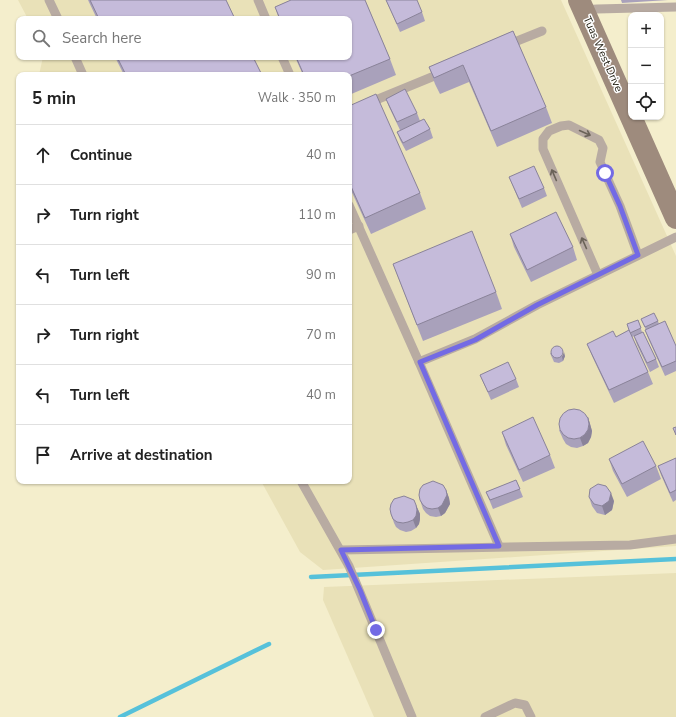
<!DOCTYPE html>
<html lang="en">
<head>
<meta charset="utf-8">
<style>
	body { margin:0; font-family:"Nunito Sans",sans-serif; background:#f2f2f2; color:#222 }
	.controls { position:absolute; right:12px; top:12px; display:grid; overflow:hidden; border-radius:8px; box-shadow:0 1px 3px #0004 }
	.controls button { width:36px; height:36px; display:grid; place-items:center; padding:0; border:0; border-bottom:1px solid #e0e0e0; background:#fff; color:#222; font:20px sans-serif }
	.stop { position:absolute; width:12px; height:12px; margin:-9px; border:3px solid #736ae4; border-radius:50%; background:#fff }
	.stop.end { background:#736ae4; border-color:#fff; box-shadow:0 1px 4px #0008 }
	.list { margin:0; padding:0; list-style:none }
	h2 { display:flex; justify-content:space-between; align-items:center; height:52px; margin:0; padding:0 16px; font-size:17px }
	h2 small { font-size:13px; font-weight:400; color:#767676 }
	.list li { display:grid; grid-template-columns:26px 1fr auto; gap:12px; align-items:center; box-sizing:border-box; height:60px; padding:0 16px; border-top:1px solid #e0e0e0 }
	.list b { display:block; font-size:15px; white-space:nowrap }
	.list em { font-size:13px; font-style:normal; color:#767676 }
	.icon { flex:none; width:22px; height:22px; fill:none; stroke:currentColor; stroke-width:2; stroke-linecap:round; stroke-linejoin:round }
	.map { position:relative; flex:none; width:676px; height:717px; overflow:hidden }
	.search { position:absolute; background:#fff; box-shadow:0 1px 3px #0004; left:16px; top:16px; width:336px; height:44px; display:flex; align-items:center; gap:10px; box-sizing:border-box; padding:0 14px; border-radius:8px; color:#767676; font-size:15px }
	.panel { position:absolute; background:#fff; box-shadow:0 1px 3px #0004; left:16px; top:72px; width:336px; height:412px; border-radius:8px }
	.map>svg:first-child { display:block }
	.built { fill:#e9e1b8 }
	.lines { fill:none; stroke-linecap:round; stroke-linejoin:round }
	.stream { stroke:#56c1da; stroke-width:4.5 }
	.service { stroke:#b8aba2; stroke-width:9 }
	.secondary { stroke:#9e8b7d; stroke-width:22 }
	.wall { fill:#a9a1bb }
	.shaded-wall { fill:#8a8399 }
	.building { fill:#c5bbda; stroke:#8a8399 }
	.oneway { stroke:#6a6258 }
	.route { stroke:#736ae4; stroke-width:5 }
	.labels { text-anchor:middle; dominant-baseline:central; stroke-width:3; stroke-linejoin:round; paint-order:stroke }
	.street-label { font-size:11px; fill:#1d1a0e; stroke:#fff }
</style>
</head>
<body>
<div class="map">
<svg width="676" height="717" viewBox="0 0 676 717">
	<rect width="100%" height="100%" fill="#f4eecc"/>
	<!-- built -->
	<g class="built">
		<path d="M18,0H561L676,256V546L323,570L300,552L261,481H349V75H39L43,57H349V19H28Z"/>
		<path d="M676,573V717H374L323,600L324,587Z"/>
	</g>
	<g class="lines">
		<!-- stream -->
		<g class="stream">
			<path d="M311,577L676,559"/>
			<path d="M120,717L269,644"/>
		</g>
		<!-- service -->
		<g class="service">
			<path d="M49,0L58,19"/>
			<path d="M258,0L266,19"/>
			<path d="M583,10L597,9L676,7"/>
			<path d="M507,45L542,31"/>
			<path d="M75,57L83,75"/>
			<path d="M282,57L290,75"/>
			<path d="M349,111L444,72"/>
			<path d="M349,205L419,362L499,546"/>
			<path d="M349,230L359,226"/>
			<path d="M598,275L543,149V139L549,131L561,126L569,125L599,140L603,148L600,162L620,206L638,255"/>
			<path d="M419,362L475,339L537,305L676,237"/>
			<path d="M301,481L349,566L412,717"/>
			<path d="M341,550L630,545L676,539"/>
			<path d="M485,717L515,703L525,705L531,717"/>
		</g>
		<!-- secondary -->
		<path class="secondary" d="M579,0L676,218"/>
	</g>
	<!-- wall -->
	<g class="wall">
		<path d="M88,0H226L235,19H97Z"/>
		<path d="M291,0H365L390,59L396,75L349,95V75H303L295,57H349V19H279L275,7Z"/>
		<path d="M386,0L422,12L425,21L400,32Z"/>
		<path d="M621,0H668L622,3Z"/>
		<path d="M513,31L546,107L552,123L497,147L469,82L440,94L435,84L429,67Z"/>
		<path d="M115,57H253L262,75H124Z"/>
		<path d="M386,99L417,113L420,121L430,129L433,138L406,151L400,140L397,132L400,130L389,107Z"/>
		<path d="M349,106L420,193L426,209L371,234L349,186Z"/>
		<path d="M509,177L544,188L547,196L522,208Z"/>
		<path d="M510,234L573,247L577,260L531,282L514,247Z"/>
		<path d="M393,264L496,292L502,309L423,341Z"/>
		<path d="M641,319L658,321L659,324L676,346V371L665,376L648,338L645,330H646Z"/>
		<path d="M638,320L642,332L656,359L659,367L650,372L637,345L634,336L632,337L648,372L653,384L614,403L592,356L587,344L616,337L629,330Z"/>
		<path d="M550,353L565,356L563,361L559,363L554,362Z"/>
		<path d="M480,375L516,379L519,387L491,400Z"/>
		<path d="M588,417L592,431L591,437L588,443L583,446L577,448L571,447L566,444L563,439L559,430Z"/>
		<path d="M502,432L550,455L555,468L523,482L506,445Z"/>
		<path d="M676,458V500L673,502L661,475L658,466Z"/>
		<path d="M609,459L656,466L661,479L627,497L613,471Z"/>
		<path d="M516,480L523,497L493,509L486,492Z"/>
		<path d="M446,490L449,498L450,504L445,513L441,516L436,517L430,516L426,513L423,509L420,500Z"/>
		<path d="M589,497L614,501L612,510L605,515L597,513L592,506Z"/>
		<path d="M416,505L420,514V519L419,524L416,528L411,531L406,532L400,530L396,527L394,523L391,514Z"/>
	</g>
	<!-- shaded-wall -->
	<g class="shaded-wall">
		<path d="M564,352L565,356L563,361L562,357Z"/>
		<path d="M588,417L592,431L591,437L588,443L583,446L580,438Z"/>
		<path d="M446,490L449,498L450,504L445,513L441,516L438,508Z"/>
		<path d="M611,493L614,501L612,510L605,515L602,506Z"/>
		<path d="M416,505L420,514V519L419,524L416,528L413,520Z"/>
	</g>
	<!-- building -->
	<g class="building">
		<path d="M90,0H226L235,19H99Z"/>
		<path d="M291,0H365L390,59L349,76V75H304L296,57H349V19H280L275,7Z"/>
		<path d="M386,0H417L422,12L397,24Z"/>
		<path d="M513,31L546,107L491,131L463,65L434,78L429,67Z"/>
		<path d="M117,57H253L262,75H126Z"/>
		<path d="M405,89L417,113L397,122L386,99Z"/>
		<path d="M376,94L420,193L365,218L349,182V106Z"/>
		<path d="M424,119L430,129L403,143L397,132Z"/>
		<path d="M534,166L544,188L519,199L509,177Z"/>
		<path d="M556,212L573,247L527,270L510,234Z"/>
		<path d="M472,231L496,292L417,325L393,264Z"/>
		<path d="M654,313L658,321L645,327L641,319Z"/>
		<path d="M638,320L641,328L630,333L627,324Z"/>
		<path d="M665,321L676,346V361L662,367L645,330Z"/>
		<path d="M629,330L648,372L609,390L587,344L613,331L616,337Z"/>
		<path d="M643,332L656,359L647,363L634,336Z"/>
		<circle cx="557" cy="352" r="6"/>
		<path d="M508,362L516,379L488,392L480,375Z"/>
		<circle cx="574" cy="424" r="15"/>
		<path d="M533,417L550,455L519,470L502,432Z"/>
		<path d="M676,427V435L673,428Z"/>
		<path d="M643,441L656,466L622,484L609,459Z"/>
		<path d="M676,458V490L670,493L658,466Z"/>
		<path d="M516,480L520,489L490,500L486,492Z"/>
		<path d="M433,481L443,485L446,490L447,495L442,505L438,508L432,509L427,508L423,505L420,500L419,495L420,489L423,485Z"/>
		<path d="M598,484L606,486L611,493L609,501L602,506L594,504L589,497L590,489Z"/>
		<path d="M404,496L414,500L416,505L417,510L416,516L413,520L408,522L403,523L397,522L393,519L391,514L390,509L391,504L394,499Z"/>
	</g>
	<!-- one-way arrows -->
	<defs><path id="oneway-shaft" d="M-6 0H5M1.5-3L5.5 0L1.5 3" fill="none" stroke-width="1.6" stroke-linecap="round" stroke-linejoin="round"/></defs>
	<g class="oneway">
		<use href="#oneway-shaft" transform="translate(585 133) rotate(24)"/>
		<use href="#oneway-shaft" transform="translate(554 175) rotate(-113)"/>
		<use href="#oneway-shaft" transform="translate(584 243) rotate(-114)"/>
	</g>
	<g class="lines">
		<!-- route -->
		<path class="route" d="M376,630L360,590L341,550L499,546L420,362L475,340L537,305L638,255L620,206L605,173"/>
	</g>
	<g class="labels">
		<!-- street labels -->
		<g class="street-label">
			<text transform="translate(603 54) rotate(66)">Tuas West Drive</text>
		</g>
	</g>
</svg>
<div class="controls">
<button>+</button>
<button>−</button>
<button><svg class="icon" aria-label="locate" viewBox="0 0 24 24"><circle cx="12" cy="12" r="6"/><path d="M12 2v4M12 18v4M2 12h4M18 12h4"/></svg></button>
</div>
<div class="stop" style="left:605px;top:173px"></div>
<div class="stop end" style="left:376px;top:630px"></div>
<div class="search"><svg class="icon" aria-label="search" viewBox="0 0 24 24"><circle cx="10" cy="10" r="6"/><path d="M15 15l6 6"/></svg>Search here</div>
<section class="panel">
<h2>5 min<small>Walk · 350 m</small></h2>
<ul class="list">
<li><svg class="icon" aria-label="ahead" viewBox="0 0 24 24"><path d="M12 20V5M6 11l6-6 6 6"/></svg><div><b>Continue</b></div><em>40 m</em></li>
<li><svg class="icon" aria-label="right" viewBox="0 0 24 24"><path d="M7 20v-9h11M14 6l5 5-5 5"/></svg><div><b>Turn right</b></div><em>110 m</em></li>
<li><svg class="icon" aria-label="left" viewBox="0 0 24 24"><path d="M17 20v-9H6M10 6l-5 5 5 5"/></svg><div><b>Turn left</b></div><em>90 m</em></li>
<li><svg class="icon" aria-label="right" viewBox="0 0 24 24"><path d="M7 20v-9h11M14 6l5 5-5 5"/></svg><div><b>Turn right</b></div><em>70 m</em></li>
<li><svg class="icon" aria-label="left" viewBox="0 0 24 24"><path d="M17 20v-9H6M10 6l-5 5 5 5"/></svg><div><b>Turn left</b></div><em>40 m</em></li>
<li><svg class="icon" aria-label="arrive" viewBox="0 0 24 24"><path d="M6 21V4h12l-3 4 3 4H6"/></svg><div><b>Arrive at destination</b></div></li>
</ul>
</section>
</div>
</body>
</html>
